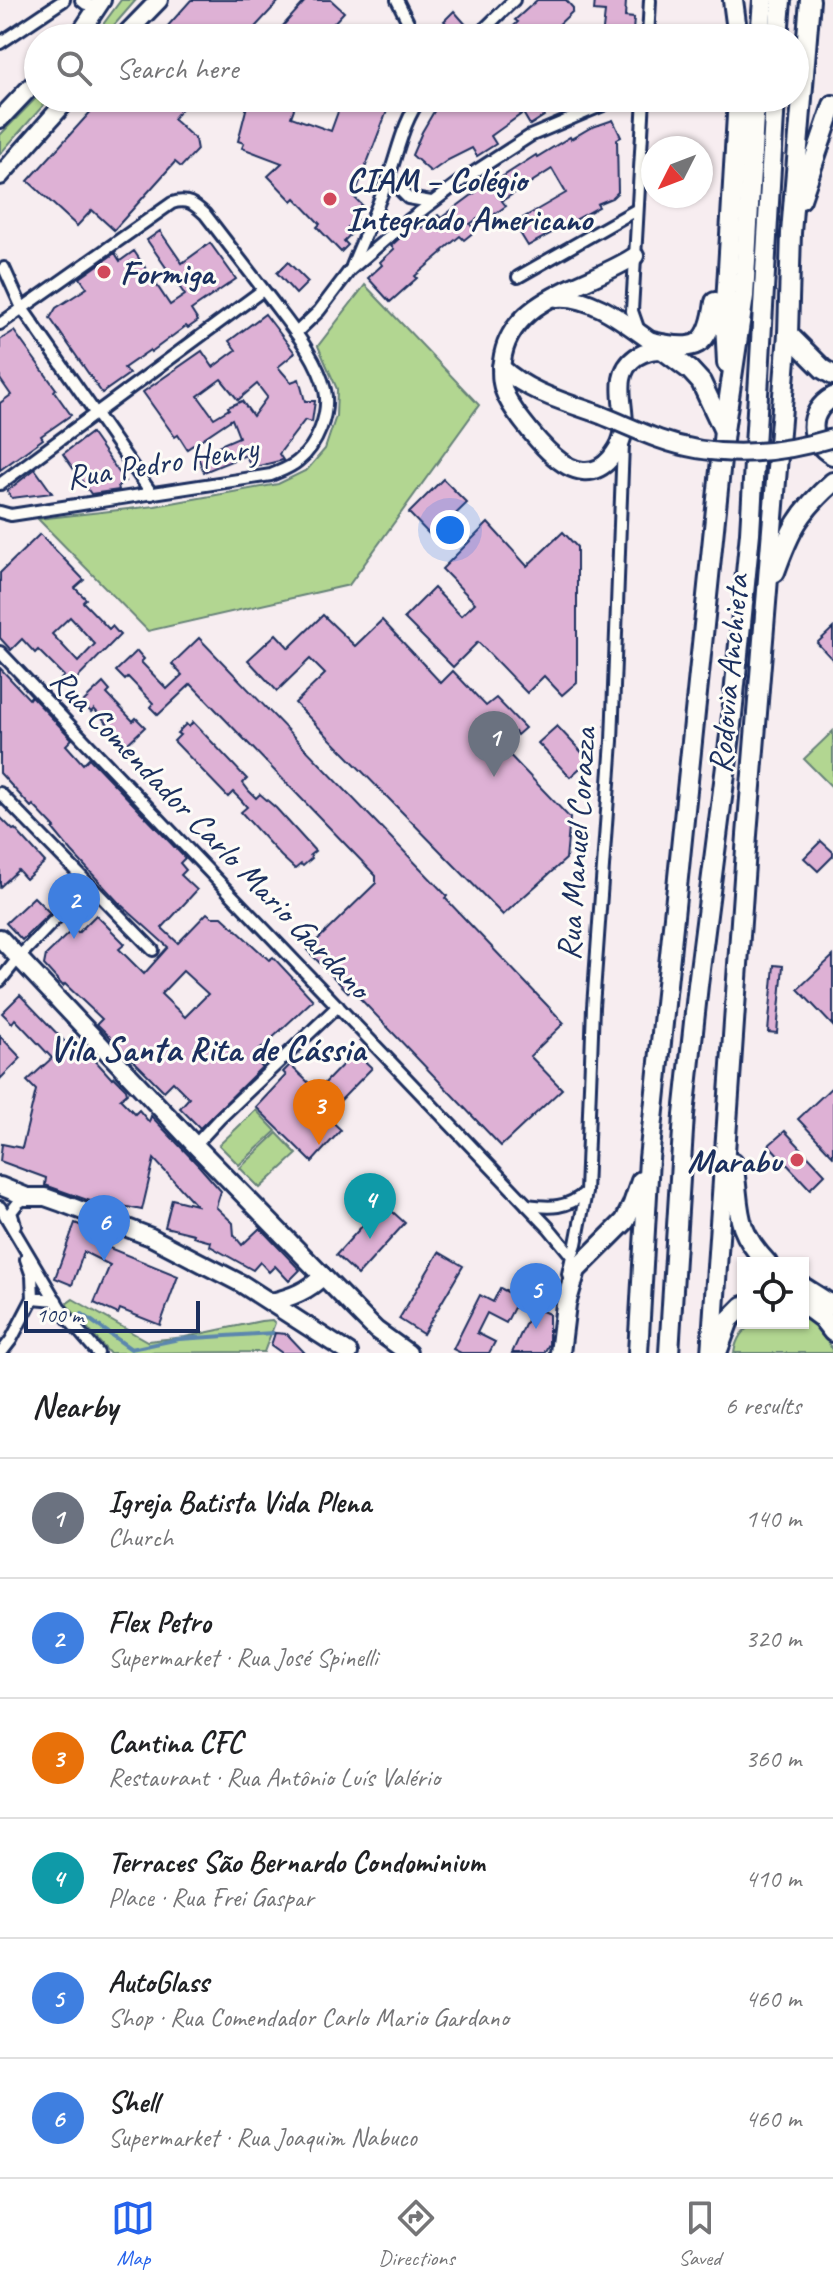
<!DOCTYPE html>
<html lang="en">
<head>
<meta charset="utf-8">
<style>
	body { margin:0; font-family:Caveat,sans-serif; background:#f6f6f6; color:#202124 }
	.controls { position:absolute; right:24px; bottom:24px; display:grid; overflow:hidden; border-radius:0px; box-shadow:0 2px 6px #0004 }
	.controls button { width:72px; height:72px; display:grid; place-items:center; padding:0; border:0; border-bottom:2px solid #e0e0e0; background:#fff; color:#202124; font:40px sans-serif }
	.compass { position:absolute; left:641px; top:136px; width:72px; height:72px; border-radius:50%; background:#fff; box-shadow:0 2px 6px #0004; rotate:228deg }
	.scale { position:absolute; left:24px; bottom:20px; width:176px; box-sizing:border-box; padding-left:8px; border:4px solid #1b2f5e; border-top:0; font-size:22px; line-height:28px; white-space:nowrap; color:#1b2f5e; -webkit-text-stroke:6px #fdfcf7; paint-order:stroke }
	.you { position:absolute; left:450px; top:530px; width:28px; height:28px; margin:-20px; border:6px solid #fff; border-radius:50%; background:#1a73e8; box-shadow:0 0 0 12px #1a73e833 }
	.badge { display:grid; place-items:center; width:52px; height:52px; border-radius:50%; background:#2563eb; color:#fff; font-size:26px; font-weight:700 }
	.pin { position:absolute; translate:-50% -66px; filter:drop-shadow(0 2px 4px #0008) }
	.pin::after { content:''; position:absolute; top:42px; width:28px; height:24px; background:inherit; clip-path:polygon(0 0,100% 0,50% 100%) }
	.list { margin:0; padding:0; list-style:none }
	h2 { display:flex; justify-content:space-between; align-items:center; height:104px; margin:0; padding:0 32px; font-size:34px }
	h2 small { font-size:26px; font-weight:400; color:#757577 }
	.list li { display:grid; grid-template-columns:52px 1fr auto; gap:24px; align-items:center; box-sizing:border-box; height:120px; padding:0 32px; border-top:2px solid #e0e0e0 }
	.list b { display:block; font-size:30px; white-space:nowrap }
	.list p { margin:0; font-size:26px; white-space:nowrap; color:#757577 }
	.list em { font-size:26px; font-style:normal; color:#757577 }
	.icon { flex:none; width:44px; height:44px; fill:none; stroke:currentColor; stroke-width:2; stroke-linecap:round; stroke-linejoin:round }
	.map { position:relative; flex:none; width:833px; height:1353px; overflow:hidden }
	.search { position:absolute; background:#fff; box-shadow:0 2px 6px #0004; left:24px; right:24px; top:24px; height:88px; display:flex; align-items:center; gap:20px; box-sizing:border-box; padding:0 28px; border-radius:44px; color:#757577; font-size:30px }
	.sheet { height:824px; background:#fff }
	nav { display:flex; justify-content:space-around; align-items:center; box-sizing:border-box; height:112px; border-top:2px solid #e0e0e0; background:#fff; font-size:22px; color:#757577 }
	nav a { display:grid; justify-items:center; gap:4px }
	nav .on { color:#2563eb }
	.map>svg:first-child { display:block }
	.green { fill:#b2d691; stroke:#668278; stroke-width:2 }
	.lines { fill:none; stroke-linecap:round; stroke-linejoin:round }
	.stream { stroke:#5b87ae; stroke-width:4 }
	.building { fill:#deb1d5; stroke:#1b2f5e; stroke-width:2; fill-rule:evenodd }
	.street-casing { stroke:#1b2f5e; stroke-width:16 }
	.primary-casing { stroke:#1b2f5e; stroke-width:22 }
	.highway-casing { stroke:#1b2f5e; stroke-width:24 }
	.street { stroke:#fdfcf7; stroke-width:10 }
	.primary { stroke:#fdfcf7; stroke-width:16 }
	.highway { stroke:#fdfcf7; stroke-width:18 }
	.primary-bridge-casing { stroke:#1b2f5e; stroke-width:22; stroke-linecap:butt }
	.primary-bridge { stroke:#fdfcf7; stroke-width:16 }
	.poi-dot { fill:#d1495b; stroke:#fdfcf7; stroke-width:3 }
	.labels { text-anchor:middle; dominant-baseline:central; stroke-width:6; stroke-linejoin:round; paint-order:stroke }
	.poi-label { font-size:34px; font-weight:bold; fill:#1b2f5e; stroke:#fdfcf7; text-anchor:start }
	.street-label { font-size:34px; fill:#1b2f5e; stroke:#fdfcf7 }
	.neighbourhood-label { font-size:36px; font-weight:bold; fill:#1b2f5e; stroke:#fdfcf7 }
</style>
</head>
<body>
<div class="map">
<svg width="833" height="1353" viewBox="0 0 833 1353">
	<rect width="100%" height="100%" fill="#f7edf0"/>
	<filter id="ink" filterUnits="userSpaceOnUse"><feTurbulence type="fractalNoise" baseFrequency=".0125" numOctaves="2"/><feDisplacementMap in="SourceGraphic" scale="16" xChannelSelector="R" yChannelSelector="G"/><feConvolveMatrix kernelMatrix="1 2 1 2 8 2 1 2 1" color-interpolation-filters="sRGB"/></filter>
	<g filter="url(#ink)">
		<!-- green -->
		<g class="green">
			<path d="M121,0H136L103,38H93Z"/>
			<path d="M38,96V98H50L0,154V135Z"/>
			<path d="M365,285L479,405L349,585L148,631L38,519L155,506L278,484L307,470L325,449L336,416L337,389L318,346Z"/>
			<path d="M833,731V788L804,759Z"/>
			<path d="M256,1110L276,1131L239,1165L219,1145Z"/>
			<path d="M277,1133L297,1154L260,1188L240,1168Z"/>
			<path d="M73,1299L147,1341L185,1337L261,1321L272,1320L275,1323L264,1352L109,1353L66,1304Z"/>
			<path d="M803,1318C818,1324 828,1338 833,1353H734C740,1314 773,1323 803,1323Z"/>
		</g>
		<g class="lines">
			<!-- stream -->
			<path class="stream" d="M82,1314L131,1349L179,1339L273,1333"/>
		</g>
		<!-- building -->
		<g class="building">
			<path d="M191,0H280L245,38H157Z"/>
			<path d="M306,0H331L344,12L320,38H272Z"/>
			<path d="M537,0H566L573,8V11L550,33L555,38H501L518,22L515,20Z"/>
			<path d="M595,0L626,1L625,17L634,18L633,32L627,31L626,38H602L605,12L594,11Z"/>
			<path d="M454,11L468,27L458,36L444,21Z"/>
			<path d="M103,98H191L173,119L195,139L197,150L181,167L175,162L114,230L92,210L77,226L28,181Z"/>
			<path d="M249,98H298L291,117L331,131L343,98H392L354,197L362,205L353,214L357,219L348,227L353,232L344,241L348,245L341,252L317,227L320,224L295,198L292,201L268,176L282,163L242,148L244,143L238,141Z"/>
			<path d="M441,98H575L543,114L544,116L530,125L523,113L491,136L496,144L477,156L472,148L448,160L431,172L412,155L422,132L436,108L435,106Z"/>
			<path d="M613,120L621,137L617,139L618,192L612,198L597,204L599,207L528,246L514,223L566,193L552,169L502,201L506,206L492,216L489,211L470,224L475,231L464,240L460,236L442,251L443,252L415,276L417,278L390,302L368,278L382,265L380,262L394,249L391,246L403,235L418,224L422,228L438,215L441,218L476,192L473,188L487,179L491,184L536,155L537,157L570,137L571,139L590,128Z"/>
			<path d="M160,231L182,263L210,243L236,279L191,310L198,321L188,328L186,326L151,352L150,350L124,368L129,374L102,393L50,318L56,308L87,288L80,278L115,253L120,261L134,251L170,305L185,295L147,240Z"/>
			<path d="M288,262L308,282L296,294L277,273Z"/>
			<path d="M265,314L295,353L278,367L291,382L299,379L305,401H315L312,422L305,420L279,454L283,460L251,468L246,455L204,472L197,455L239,437L232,419L187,449L178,435L175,437L143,392L202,351L213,367L236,350L229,341ZM221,379L238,400L257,384L267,397L253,416L242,401L228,407L229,409L214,418L198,396Z"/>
			<path d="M14,331L56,389L54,391L71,415L41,436L43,439L0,470V403L11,395L0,379V340Z"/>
			<path d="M91,433L125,481L118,486L119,490L91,494L63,454Z"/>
			<path d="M35,469L52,493L12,498L7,491Z"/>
			<path d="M443,479L467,503L432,537L409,513Z"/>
			<path d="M488,523L527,566L563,532L577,547V682L562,695L544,676L527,693L478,642L453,667L404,618L434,588L461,616L475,603L442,569Z"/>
			<path d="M40,534L84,580L75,588L86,599L83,602L109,629L112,626L120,635L68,688L61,679L64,676L38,650L35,653L22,639L11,650L0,638V573ZM70,617L95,644L78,662L52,634Z"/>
			<path d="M323,615L355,646L382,620L441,683L453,671L486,706L496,698L525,728L517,735L515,732L500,745L570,818L566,859L503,915L295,703L325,674L310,659L277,691L248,660L276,634L289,648Z"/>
			<path d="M833,628V660L817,643Z"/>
			<path d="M199,638L447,896L445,898L564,1023L530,1056L562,1089L501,1146L351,989L348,992L307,950L376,883V876L191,684L158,715L150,707L153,703L128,677L125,680L116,671L137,651L144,659L141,662L167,689L182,675L172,664Z"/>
			<path d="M0,668L29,699L31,696L72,739L66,745L83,764L89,758L185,858L180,863L186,870L181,875L197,890L162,928L178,943L207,913L212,917H222L269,960L273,957L313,1000L252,1057L262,1067L200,1128L180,1108L189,1098L173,1082L164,1091L97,1024L102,1019L65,984L63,986L44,965L46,955L74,928L78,933L96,915L125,944L119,949L144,974L168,947L119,903L72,852L53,829L55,828L33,805L31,807L0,773ZM183,971L208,994L185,1017L161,994Z"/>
			<path d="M103,683L110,691L107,694L133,721L136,718L145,727L124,747L116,739L119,736L94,709L91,712L82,703Z"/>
			<path d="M193,722L247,779L243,783L249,791L256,798L260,794L276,808L315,851L310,855L312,858L303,866L301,864L295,869L281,856L241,812L247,807L240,799L233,792L228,797L174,741L180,735L177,733L186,724L189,727Z"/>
			<path d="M557,726L589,760L570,777L538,743Z"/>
			<path d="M0,817L13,830L15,829L45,862L26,879L18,870L0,887Z"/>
			<path d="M821,841L833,852V856L818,871L804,858Z"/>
			<path d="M34,897L50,913L22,940L6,923Z"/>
			<path d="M833,956V1026L798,989Z"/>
			<path d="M774,965L783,966L777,1033L768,1032Z"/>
			<path d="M20,995L67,1044L74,1037L112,1079L114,1077L126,1089L127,1093L120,1099L135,1114L139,1110L149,1122L151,1116L199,1166L221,1191L216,1207L233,1223L234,1235L242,1245L260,1228L300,1270L289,1281L275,1266L269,1272L260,1262L253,1270L210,1246L211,1242L193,1237L194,1234L165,1227L172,1199L196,1205L154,1159L142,1210L122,1206L121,1212L45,1185L46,1178L0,1161L2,1144L22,1148L36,1090L27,1081L52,1058L15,1019L12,1023L2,1013Z"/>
			<path d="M0,1036L21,1058L0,1079Z"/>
			<path d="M355,1052L372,1068L339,1102L338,1101L324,1114L341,1130L312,1162L256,1107L286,1075L283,1072L290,1065L311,1085L314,1082L320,1088Z"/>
			<path d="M833,1086V1156L798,1119Z"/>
			<path d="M785,1131L825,1174L810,1189L769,1145Z"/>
			<path d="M383,1203L405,1223L358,1275L336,1255Z"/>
			<path d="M75,1223L91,1230L89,1237L103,1242L102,1245L178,1276L160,1325L120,1309L118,1314L94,1303L110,1265L84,1252L72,1285L55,1278Z"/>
			<path d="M439,1252L463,1266L423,1334L399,1319Z"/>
			<path d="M500,1288L519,1298L506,1323L487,1313L477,1333L495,1342L489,1353H461L453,1349L480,1295L493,1302Z"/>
			<path d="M533,1307L549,1314V1344L544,1353H512Z"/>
			<path d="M275,1333L287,1334L305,1353H282L271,1345Z"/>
		</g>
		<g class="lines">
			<!-- street casing -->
			<g class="street-casing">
				<g id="street">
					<path d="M81,0L86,4L98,7"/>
					<path d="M397,0L416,38"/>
					<path d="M475,38L514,0"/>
					<path d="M648,38L650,0"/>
					<path d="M0,43L64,0"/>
					<path d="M388,178L408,198L431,202"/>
					<path d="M352,266C364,237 377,208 388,179C398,152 403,121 421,98"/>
					<path d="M4,268L22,308L152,494"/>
					<path d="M518,277L636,210"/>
					<path d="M0,324L172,203C187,198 194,204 205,214C227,243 250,272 272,301C292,328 317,357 325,390C330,414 317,446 298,461C290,468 280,471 271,475L11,515L0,512"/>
					<path d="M639,331L632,311L644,98"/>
					<path d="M296,333L319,311L350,270L400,227L462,180L530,136L620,98"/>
					<path d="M0,484L263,290"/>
					<path d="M0,652L549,1228L572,1256L568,1274"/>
					<path d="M0,793L153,950"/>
					<path d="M0,981L19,957L88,885"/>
					<path d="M195,1145L220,1118L338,1006"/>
					<path d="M527,1205C550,1208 567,1209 586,1192L593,1007L612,741L623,443"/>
					<path d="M0,1207L63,1313L98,1353"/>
					<path d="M15,1225L11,1212L18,1203L27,1197"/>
					<path d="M572,1256L576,1244L586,1192"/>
					<path d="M26,1259L32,1276L33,1298L56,1300"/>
					<path d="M1,1353L11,1340L33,1298"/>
				</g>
			</g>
			<!-- primary casing -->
			<g class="primary-casing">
				<g id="primary">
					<path d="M77,38L102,0"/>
					<path d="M122,38L159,0"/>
					<path d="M0,119L38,79"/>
					<path d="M0,176L69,98"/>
					<path d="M635,256C592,285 515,296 503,355C497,384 505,399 523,422C536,439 560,469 583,471C594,472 603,467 610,459C615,453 620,446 622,438C630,412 608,377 636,357C646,351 653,350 665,350"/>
					<path d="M557,298C592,295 625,323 652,342"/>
					<path d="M501,367C529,393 566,402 601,415"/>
					<path d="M0,938L195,1145L356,1310L376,1330L408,1353"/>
					<path d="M0,1186L27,1197H45L62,1203L151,1237L242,1284L349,1353"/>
					<path d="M272,1302C292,1297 308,1291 323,1276"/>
				</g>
			</g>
			<!-- highway casing -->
			<g class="highway-casing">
				<g id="highway">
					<path d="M733,0L738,38"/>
					<path d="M760,38L763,0"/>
					<path d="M778,38L781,0"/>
					<path d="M801,199L833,105"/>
					<path d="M788,334L823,369L833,375"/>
					<path d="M652,342C696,352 709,348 715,302"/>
					<path d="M658,346L690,370L701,382L724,431"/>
					<path d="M727,363L725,321L738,98"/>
					<path d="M833,397C807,412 807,441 833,455"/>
					<path d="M775,572C790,530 799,512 833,482"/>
					<path d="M733,1163C741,1208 732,1226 767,1263"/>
					<path d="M803,1287L833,1306"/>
					<path d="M803,1304L822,1318L833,1332"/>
					<path d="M718,1350L729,1320L743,1306"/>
					<path d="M560,1353L566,1304L576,1270L625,1221L633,1204L641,1181"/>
					<path d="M638,1353L649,1159L724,431L744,296L755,98"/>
					<path d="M669,1353L684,1115L698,985L730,735L750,533L775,98"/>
					<path d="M711,1353L747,835L788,334L791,233L810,0"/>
				</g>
			</g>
			<!-- street -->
			<use href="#street" class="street"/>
			<!-- primary -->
			<use href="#primary" class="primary"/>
			<!-- highway -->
			<use href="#highway" class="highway"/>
			<!-- primary-bridge casing -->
			<g class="primary-bridge-casing">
				<path id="primary-bridge" d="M601,415C621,423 640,432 659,439C717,460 776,455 833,438"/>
			</g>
			<!-- primary-bridge -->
			<use href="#primary-bridge" class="primary-bridge"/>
		</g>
	</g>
	<!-- markers -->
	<g class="poi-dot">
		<circle cx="330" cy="199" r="8"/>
		<circle cx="104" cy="272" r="8"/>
		<circle cx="797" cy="1160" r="8"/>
	</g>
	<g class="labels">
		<!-- poi labels -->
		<g class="poi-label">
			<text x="346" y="179">CIAM – Colégio<tspan x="346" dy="39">Integrado Americano</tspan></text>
			<text x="120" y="272">Formiga</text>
			<text x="781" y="1160" text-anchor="end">Marabu</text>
		</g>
		<!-- street labels -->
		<g class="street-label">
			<text transform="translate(162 462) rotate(-9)">Rua Pedro Henry</text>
			<text transform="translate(728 674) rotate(-85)">Rodovia Anchieta</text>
			<text transform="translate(211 833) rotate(46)">Rua Comendador Carlo Mario Gardano</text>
			<text transform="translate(576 844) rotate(-86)">Rua Manuel Corazza</text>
		</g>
		<!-- neighbourhood labels -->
		<g class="neighbourhood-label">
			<text x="207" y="1049">Vila Santa Rita de Cássia</text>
		</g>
	</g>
</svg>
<div class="controls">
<button><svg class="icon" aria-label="locate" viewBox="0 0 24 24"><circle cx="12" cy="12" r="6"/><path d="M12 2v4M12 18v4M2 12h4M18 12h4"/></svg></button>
</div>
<svg class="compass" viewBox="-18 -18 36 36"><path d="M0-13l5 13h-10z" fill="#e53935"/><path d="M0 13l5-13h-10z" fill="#757577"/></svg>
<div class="scale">100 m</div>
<div class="you"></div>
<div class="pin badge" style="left:494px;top:777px;background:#6b7280">1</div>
<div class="pin badge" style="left:74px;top:939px;background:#3f7fe0">2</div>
<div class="pin badge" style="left:319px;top:1145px;background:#e8710a">3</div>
<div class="pin badge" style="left:370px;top:1239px;background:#0f9aa8">4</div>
<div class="pin badge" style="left:536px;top:1329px;background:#3f7fe0">5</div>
<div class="pin badge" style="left:104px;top:1261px;background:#3f7fe0">6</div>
<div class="search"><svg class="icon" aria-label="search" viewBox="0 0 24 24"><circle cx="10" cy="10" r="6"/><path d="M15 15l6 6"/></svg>Search here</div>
</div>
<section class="sheet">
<h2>Nearby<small>6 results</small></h2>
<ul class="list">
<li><span class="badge" style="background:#6b7280">1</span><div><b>Igreja Batista Vida Plena</b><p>Church</p></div><em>140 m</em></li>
<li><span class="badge" style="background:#3f7fe0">2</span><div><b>Flex Petro</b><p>Supermarket · Rua José Spinelli</p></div><em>320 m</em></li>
<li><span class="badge" style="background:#e8710a">3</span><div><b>Cantina CFC</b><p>Restaurant · Rua Antônio Luís Valério</p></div><em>360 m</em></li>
<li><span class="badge" style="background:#0f9aa8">4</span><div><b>Terraces São Bernardo Condominium</b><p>Place · Rua Frei Gaspar</p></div><em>410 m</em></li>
<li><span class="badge" style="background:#3f7fe0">5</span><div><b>AutoGlass</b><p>Shop · Rua Comendador Carlo Mario Gardano</p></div><em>460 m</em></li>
<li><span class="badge" style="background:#3f7fe0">6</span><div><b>Shell</b><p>Supermarket · Rua Joaquim Nabuco</p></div><em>460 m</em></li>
</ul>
</section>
<nav>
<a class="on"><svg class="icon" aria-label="map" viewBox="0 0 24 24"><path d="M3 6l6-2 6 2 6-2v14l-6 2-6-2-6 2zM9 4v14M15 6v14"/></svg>Map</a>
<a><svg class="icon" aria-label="directions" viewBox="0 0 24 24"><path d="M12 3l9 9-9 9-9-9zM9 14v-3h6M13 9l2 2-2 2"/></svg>Directions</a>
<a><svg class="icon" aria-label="saved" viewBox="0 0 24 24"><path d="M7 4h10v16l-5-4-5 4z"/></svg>Saved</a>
</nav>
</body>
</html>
